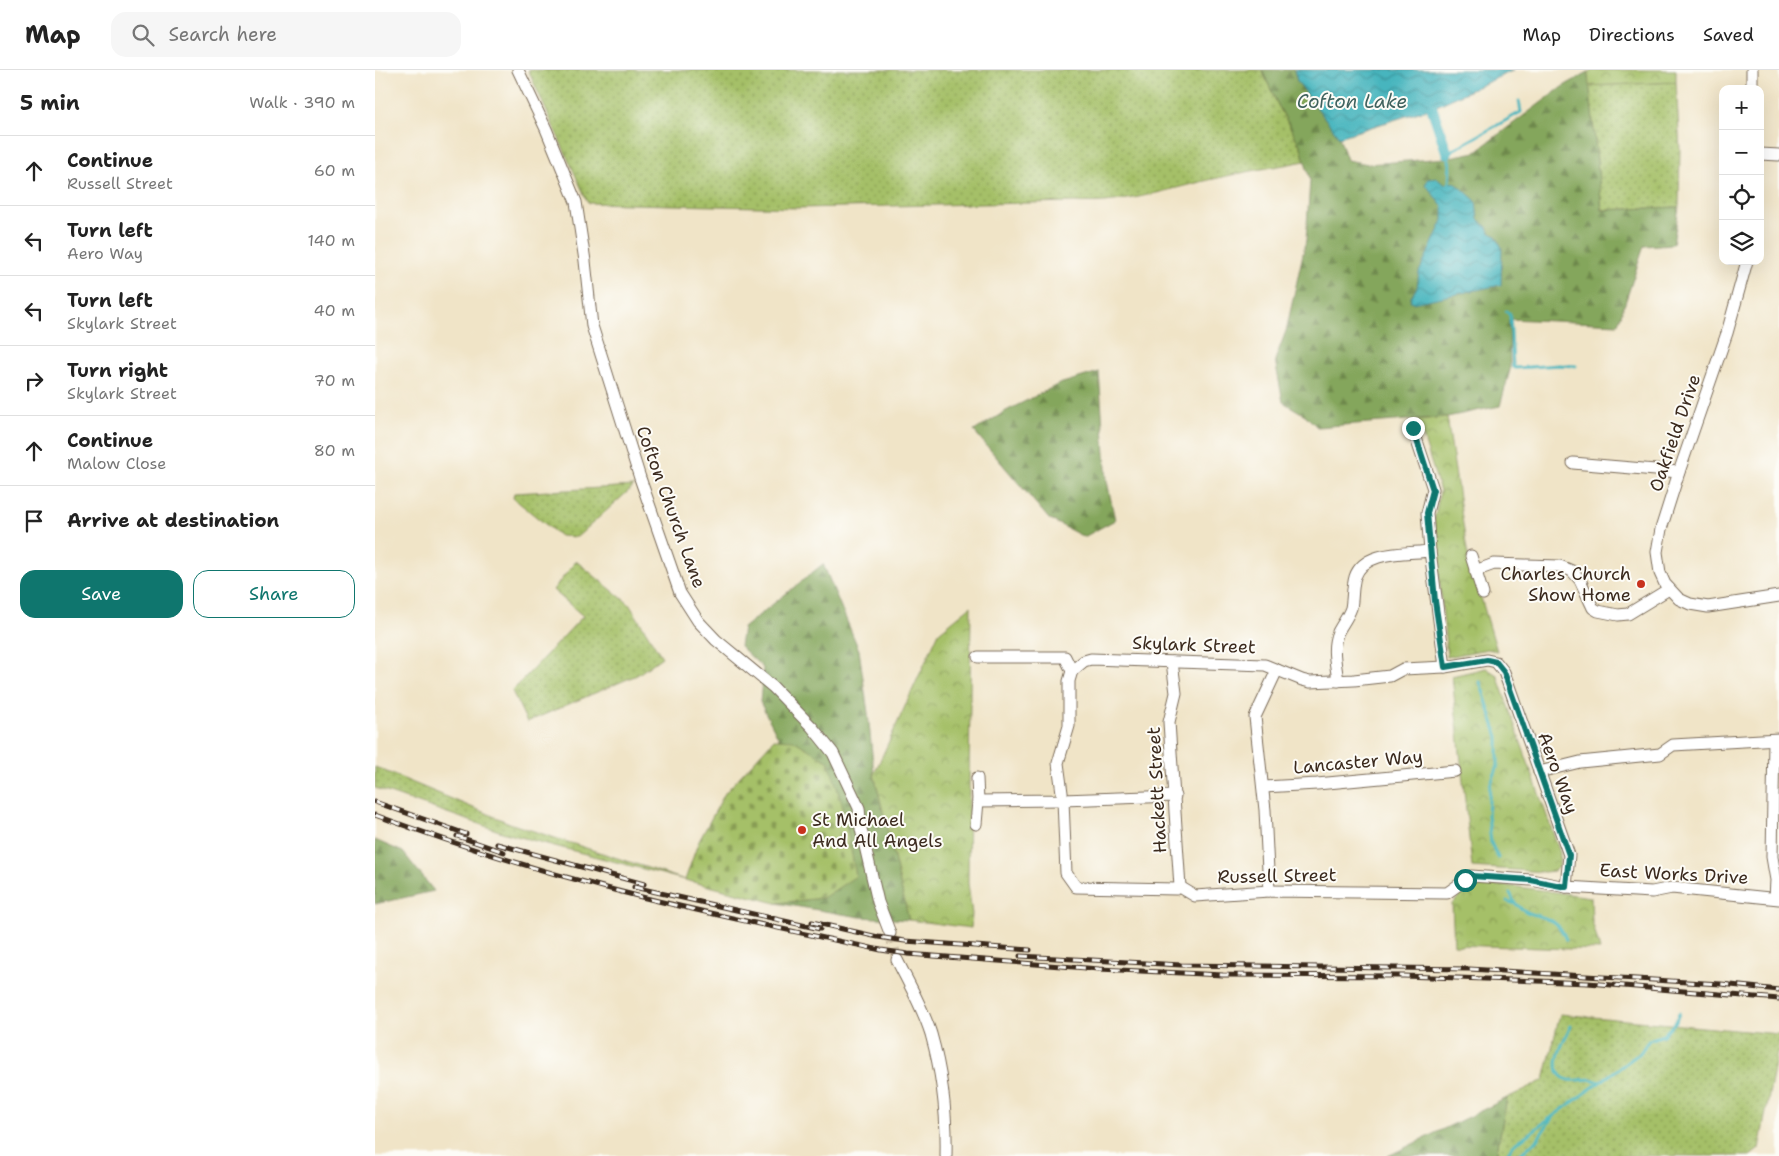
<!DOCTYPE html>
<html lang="en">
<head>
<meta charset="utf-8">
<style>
	body { margin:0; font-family:"Shantell Sans",sans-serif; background:#f6f6f6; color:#222 }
	.controls { position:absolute; right:15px; top:15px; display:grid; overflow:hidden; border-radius:10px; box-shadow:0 5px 20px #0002 }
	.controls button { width:45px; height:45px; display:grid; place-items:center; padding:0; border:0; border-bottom:1px solid #e0e0e0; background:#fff; color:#222; font:25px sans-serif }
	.stop { position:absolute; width:15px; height:15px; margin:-11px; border:4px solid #0f766e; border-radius:50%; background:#fff }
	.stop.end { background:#0f766e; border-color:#fff; box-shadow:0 1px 5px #0008 }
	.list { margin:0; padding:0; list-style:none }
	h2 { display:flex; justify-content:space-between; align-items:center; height:65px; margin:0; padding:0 20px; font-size:21px }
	h2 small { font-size:16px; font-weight:400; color:#767676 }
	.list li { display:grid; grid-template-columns:32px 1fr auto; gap:15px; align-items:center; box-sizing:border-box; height:70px; padding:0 20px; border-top:1px solid #e0e0e0 }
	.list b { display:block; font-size:19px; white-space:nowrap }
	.list p { margin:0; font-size:16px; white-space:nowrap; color:#767676 }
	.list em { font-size:16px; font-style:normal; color:#767676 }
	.actions { display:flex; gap:10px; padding:15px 20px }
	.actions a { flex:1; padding:11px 0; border:1px solid #0f766e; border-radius:15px; text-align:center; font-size:18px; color:#0f766e }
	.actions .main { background:#0f766e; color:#fff }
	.icon { flex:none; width:28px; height:28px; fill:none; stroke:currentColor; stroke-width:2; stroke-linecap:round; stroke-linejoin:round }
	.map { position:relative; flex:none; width:1404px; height:1086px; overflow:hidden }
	header { display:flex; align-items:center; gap:30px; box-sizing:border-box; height:70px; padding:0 25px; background:#fff; border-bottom:1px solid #e0e0e0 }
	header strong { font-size:24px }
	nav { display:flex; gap:28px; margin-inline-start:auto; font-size:18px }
	.search { width:350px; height:45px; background:#f6f6f6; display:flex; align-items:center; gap:12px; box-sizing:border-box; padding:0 18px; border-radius:15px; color:#767676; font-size:19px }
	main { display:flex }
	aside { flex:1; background:#fff }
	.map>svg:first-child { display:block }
	.grass { fill:url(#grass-dots); stroke:#707542 }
	.forest { fill:url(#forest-firs); stroke:#60683d }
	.cemetery { fill:url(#cemetery-stones); stroke:#707542 }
	.park { fill:url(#park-crowns); stroke:#707542 }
	.water { fill:url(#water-waves); stroke:#40706e }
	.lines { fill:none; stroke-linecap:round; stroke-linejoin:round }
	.stream { stroke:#46b5be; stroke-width:3 }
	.canal { stroke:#46b5be; stroke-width:11 }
	.minor-tunnel { stroke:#ccbfa5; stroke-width:11; stroke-dasharray:11 5.5; stroke-linecap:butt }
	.minor-casing { stroke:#7a6b59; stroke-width:13 }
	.minor { stroke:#fff; stroke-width:11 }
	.rail-casing { stroke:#3b2a1e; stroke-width:5 }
	.rail { stroke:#fdfcf7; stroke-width:3; stroke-dasharray:9; stroke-linecap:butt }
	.route { stroke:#0f766e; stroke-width:6 }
	.poi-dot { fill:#c8321e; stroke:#fdfcf7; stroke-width:2 }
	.labels { text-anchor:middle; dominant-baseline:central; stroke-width:4; stroke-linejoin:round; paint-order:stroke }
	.street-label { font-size:18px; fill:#3b2a1e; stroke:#fdfcf7 }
	.poi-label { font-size:18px; fill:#3b2a1e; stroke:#fdfcf7; text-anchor:end }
	.water-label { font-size:19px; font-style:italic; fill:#3f625e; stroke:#fdfcf7 }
</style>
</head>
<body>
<header>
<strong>Map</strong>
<div class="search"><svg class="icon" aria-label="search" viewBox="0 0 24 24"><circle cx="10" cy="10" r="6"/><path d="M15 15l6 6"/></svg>Search here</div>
<nav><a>Map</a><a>Directions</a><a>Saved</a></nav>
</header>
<main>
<aside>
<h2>5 min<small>Walk · 390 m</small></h2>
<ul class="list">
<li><svg class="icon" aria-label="ahead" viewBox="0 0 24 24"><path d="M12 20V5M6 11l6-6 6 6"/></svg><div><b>Continue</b><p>Russell Street</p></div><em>60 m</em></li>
<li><svg class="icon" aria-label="left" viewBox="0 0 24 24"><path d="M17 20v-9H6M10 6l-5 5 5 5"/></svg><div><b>Turn left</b><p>Aero Way</p></div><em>140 m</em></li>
<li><svg class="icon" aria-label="left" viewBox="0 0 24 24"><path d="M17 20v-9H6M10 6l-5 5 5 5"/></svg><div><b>Turn left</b><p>Skylark Street</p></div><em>40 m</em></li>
<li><svg class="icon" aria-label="right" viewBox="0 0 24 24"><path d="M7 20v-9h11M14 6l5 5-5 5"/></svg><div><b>Turn right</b><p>Skylark Street</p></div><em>70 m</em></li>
<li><svg class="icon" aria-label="ahead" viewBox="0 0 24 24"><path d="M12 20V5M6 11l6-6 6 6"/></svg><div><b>Continue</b><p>Malow Close</p></div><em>80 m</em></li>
<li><svg class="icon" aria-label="arrive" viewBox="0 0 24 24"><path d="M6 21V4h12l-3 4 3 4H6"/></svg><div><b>Arrive at destination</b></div></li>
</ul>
<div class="actions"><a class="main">Save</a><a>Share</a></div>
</aside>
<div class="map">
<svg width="1404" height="1086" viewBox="0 0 1404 1086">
	<defs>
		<pattern id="grass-dots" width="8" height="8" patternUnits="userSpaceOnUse" patternTransform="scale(1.25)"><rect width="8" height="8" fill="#a5c067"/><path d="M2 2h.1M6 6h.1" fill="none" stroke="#889c54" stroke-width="1.8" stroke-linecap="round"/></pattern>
		<pattern id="forest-firs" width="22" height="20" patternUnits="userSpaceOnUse" patternTransform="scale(1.25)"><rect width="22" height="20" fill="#84a65c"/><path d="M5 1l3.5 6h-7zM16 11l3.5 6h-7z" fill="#6d874b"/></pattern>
		<pattern id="cemetery-stones" width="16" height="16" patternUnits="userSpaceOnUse" patternTransform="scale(1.25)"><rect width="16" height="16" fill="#a5c067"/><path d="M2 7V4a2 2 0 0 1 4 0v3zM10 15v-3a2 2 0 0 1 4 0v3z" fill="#889c54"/></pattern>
		<pattern id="park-crowns" width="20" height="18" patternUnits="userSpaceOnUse" patternTransform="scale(1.25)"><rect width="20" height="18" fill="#a5c067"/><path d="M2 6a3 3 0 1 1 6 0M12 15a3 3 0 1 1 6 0" fill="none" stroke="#889c54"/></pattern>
		<pattern id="water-waves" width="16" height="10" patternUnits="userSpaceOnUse" patternTransform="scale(1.25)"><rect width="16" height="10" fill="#46b5be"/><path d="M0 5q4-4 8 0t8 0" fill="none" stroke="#3c939a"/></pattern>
	</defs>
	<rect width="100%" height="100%" fill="#fdfcf7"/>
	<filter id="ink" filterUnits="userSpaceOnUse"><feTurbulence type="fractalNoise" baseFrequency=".02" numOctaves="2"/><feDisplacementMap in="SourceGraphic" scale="10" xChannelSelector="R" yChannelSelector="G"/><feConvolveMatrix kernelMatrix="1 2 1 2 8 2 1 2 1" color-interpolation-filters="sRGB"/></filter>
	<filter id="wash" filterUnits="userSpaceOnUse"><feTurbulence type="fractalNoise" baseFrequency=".0096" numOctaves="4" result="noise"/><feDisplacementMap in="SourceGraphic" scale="20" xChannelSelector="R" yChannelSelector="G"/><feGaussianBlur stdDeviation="1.12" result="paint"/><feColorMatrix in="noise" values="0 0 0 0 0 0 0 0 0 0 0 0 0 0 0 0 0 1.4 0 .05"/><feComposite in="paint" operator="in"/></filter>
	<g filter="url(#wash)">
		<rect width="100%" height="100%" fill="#f0e4c7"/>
		<!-- grass -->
		<g class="grass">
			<path d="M153,0H887L902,33L926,77L930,91C901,97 872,101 843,108C795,118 749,136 700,132L424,138L213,133Z"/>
			<path d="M1301,12L1305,80L1304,137L1227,140L1214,16Z"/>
			<path d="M259,416L202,467L185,466L138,428L139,423Z"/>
			<path d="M201,491L254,534L287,587L262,605L152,652L137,621L208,546L178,520Z"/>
			<path d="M0,697L137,754L310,810L130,763L0,718Z"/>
			<path d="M1185,944L1404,964V972L1384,1079L1375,1086H1121L1132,1028L1169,1010Z"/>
		</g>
		<!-- forest -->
		<g class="forest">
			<path d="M887,0H919L922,11L964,67L972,90L993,94L1070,88L1100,82L1187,17L1213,2L1227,140L1304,137L1298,174L1269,176L1243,254L1134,249L1135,300L1125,336L1072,347L942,357L930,345L908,332L900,290L911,261L931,170L935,110L926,77L902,33Z"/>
			<path d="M724,302L732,411L740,450L709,467L674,449L599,361L631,341L684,314Z"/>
			<path d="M448,494L484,580L493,643L499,704L534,850L485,847L401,833L448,828L418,681L404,669L385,632L388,598L365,576L368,558Z"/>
			<path d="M0,770L28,782L59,821L0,834Z"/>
			<path d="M1132,1028L1121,1086H1013Z"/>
		</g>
		<!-- cemetery -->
		<path class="cemetery" d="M399,669L418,670L454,692L467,734L481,806L448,828L401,833L310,810L323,773L350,723Z"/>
		<!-- park -->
		<g class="park">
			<path d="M1218,0H1301V12L1214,16L1213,2Z"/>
			<path d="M1072,347L1092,481L1122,581L1112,579L1072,587L1059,452L1065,421L1043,350Z"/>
			<path d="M596,536L593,813L597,844L596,858L534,850L499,704L564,562Z"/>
			<path d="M1111,598L1122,605L1185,783L1184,796L1179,801L1169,802L1097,797L1077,606Z"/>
			<path d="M1096,815L1136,816L1216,827L1217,851L1225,880L1079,875L1077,834Z"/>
		</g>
		<!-- water -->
		<g class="water">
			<path d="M919,0H1139L1057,38L964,67L922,11Z"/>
			<path d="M1061,108L1069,114L1080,112L1101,131L1103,149L1112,157L1114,162L1121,166L1127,178L1126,215L1038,233L1037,231H1035L1036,227L1042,217L1044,202L1068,150V137C1061,130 1058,122 1050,115L1053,109Z"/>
		</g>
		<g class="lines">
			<!-- stream -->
			<g class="stream">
				<path d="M1074,114L1075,94L1072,83L1146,42L1144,31"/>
				<path d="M1131,241L1135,245L1138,297L1140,298L1184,295L1201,296"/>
				<path d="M1105,612L1123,667V696L1115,716L1113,745L1116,773L1123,788"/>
				<path d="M1135,823C1137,826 1138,831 1141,834C1156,851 1182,841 1191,870"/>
				<path d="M1132,831L1141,834"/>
				<path d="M1196,956C1190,968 1169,1004 1194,1010C1206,1012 1211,1006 1224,1012"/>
				<path d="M1131,1086L1137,1076L1265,983L1274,970L1288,965L1295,958L1301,951L1304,943"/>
				<path d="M1143,1086L1162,1070L1177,1048"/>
			</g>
			<!-- canal -->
			<path class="canal" d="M1057,38L1072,83"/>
		</g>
	</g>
	<g filter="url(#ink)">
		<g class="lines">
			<!-- minor-tunnel -->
			<path class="minor-tunnel" d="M515,863L522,890"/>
			<!-- minor casing -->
			<g class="minor-casing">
				<g id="minor">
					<path d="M143,0L171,59L201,132L210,191L217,256L265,408L305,523L323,551L341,570L398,617L437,657L458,683L484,738L486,759L503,832L515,863"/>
					<path d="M1377,0V19"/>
					<path d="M1385,84L1404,85"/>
					<path d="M1372,191L1352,263L1304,402L1286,459L1282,482L1285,503L1290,514L1304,529L1315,534L1333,537L1404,526"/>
					<path d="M1198,393L1304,402"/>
					<path d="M1055,481L1070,597L1112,590L1121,592L1129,602L1194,785L1191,817"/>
					<path d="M1096,486L1108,524"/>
					<path d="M1100,501L1119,494L1185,496L1197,501L1205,510L1218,538L1223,541L1243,545L1253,544L1294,519"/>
					<path d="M603,587H690L697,601"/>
					<path d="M797,592L801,623L794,652L805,817"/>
					<path d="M1070,597L1028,599L1015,606L979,610L935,612L927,610L890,595L716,589L709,591L697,601L694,611V656L683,693L688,730L691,803L701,817L801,819L805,817L820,826L894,821L1072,823L1096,806L1156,810L1191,817L1277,822L1297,818L1404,829"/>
					<path d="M963,611C961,594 956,578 963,562C967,554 973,547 976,538C978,528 977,517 980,507C989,480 1031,484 1055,481L1052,443L1058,419L1038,359"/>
					<path d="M1399,670L1397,787L1401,810L1400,828"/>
					<path d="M1164,702L1205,692L1285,684L1298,675L1404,669"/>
					<path d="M602,708L603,731L688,730L800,726"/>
					<path d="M888,717L942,714L1080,701"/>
					<path d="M601,754L603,731"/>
					<path d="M894,821L890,740L880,647L902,600"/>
					<path d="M522,890C534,914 548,938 556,964C567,1003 572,1046 571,1086"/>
				</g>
			</g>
			<!-- minor -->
			<use href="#minor" class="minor"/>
			<!-- rail casing -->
			<g class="rail-casing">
				<g id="rail">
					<path d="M0,732L91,764"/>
					<path d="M0,745C79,774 158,799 239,820C327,843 417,861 506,880L533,884L724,899L848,905L1029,906L1213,913L1404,929"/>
					<path d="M82,766L129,782"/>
					<path d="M122,774L269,814"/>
					<path d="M259,817L445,859"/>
					<path d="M437,852L503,867L530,871L655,880"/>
					<path d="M645,886L806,895L1094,899L1346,914L1404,920"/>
				</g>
			</g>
			<!-- rail -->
			<use href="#rail" class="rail"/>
		</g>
	</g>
	<g class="lines" filter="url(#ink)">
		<!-- route -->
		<path class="route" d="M1038,358L1058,420L1052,443L1060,531L1070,597L1112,590L1121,592L1129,602L1194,785L1191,817L1156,810L1096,806L1090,810"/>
	</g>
	<!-- markers -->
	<g class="poi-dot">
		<circle cx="1266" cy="514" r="5"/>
		<circle cx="427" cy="760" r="5"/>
	</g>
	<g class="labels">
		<!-- street labels -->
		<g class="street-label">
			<text transform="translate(1300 363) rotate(-71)">Oakfield Drive</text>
			<text transform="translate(296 437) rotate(70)">Cofton Church Lane</text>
			<text transform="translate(819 575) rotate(2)">Skylark Street</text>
			<text transform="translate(983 692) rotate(-5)">Lancaster Way</text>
			<text transform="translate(1183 703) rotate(70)">Aero Way</text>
			<text transform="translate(782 720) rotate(-93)">Hackett Street</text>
			<text transform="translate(1299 804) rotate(3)">East Works Drive</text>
			<text transform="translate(902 806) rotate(-1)">Russell Street</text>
		</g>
		<!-- poi labels -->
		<g class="poi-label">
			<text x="1256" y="504">Charles Church<tspan x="1256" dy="21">Show Home</tspan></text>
			<text x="437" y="750" text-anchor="start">St Michael<tspan x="437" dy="21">And All Angels</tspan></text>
		</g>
		<!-- water labels -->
		<g class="water-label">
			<text x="977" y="31">Cofton Lake</text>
		</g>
	</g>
</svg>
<div class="controls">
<button>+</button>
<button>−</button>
<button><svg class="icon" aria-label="locate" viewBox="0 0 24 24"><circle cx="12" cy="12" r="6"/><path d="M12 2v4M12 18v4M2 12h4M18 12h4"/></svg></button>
<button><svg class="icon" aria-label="layers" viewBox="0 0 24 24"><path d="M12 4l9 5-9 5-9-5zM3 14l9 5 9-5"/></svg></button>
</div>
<div class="stop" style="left:1090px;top:810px"></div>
<div class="stop end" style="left:1038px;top:358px"></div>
</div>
</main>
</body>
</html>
